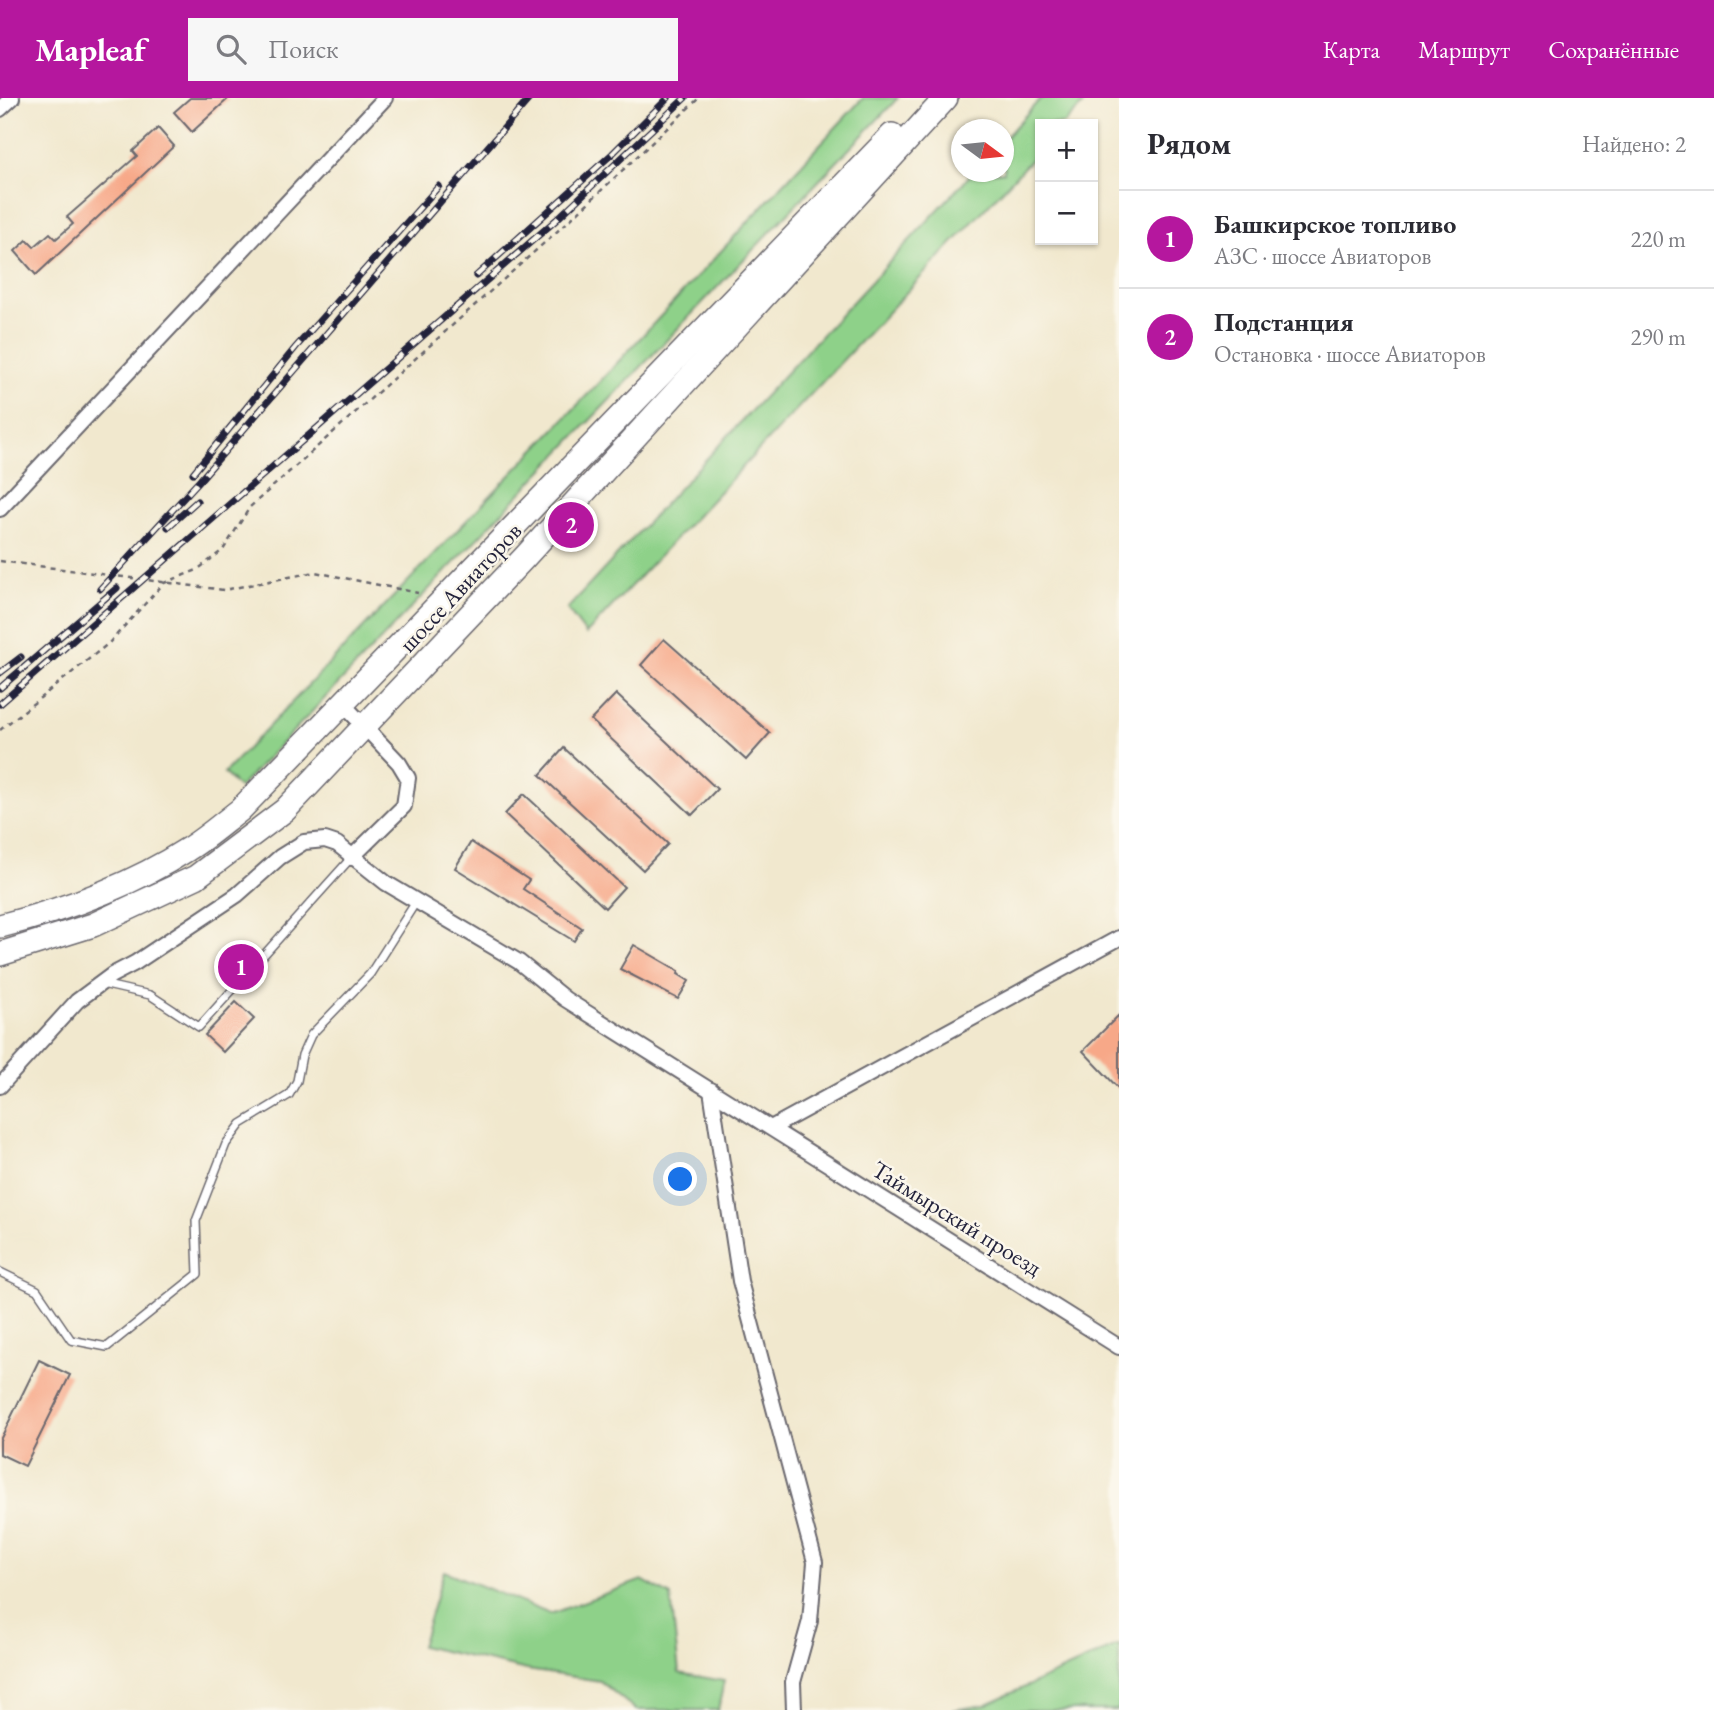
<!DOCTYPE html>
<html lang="ru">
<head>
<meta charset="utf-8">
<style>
	body { margin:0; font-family:"EB Garamond",serif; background:#f7f7f7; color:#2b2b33 }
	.controls { position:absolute; right:21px; top:21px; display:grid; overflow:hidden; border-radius:0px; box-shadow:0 2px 5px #0004 }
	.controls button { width:63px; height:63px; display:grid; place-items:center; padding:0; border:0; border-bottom:2px solid #e1e1e2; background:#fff; color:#2b2b33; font:35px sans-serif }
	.compass { position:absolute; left:951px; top:21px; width:63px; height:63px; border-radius:50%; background:#fff; box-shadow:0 2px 5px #0004; rotate:105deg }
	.you { position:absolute; left:681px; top:1082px; width:24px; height:24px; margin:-18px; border:5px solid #fff; border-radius:50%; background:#1a73e8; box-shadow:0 0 0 10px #1a73e833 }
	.badge { display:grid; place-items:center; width:46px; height:46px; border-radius:50%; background:#b5179e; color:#fff; font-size:23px; font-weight:700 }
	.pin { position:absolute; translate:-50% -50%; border:4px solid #fff; box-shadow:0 2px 7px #0006 }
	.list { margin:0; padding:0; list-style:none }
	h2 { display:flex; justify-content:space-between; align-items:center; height:91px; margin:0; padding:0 28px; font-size:30px }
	h2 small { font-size:23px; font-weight:400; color:#7c7c81 }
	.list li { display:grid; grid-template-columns:46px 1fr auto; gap:21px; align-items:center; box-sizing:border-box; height:98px; padding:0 28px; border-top:2px solid #e1e1e2 }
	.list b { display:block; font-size:26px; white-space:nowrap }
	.list p { margin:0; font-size:23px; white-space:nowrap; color:#7c7c81 }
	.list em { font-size:23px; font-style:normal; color:#7c7c81 }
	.icon { flex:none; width:38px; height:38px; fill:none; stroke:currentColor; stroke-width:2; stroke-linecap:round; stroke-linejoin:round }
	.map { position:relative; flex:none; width:1119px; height:1612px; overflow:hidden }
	header { display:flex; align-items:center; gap:42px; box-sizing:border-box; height:98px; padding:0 35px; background:#b5179e; color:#fff }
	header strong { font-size:33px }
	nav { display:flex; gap:38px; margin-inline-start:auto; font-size:24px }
	.search { width:490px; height:63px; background:#f7f7f7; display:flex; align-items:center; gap:18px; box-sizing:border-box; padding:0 24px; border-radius:0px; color:#7c7c81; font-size:26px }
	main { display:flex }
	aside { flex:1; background:#fff }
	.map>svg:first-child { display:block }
	.green { fill:#8ed189; stroke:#587a62; stroke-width:2 }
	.building { fill:#f7a888 }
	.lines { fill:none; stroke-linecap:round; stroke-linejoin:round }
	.service-casing { stroke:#6a676e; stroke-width:10 }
	.minor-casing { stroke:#6a676e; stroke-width:18 }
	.primary-casing { stroke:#6a676e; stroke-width:26 }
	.path { stroke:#6a676e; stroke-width:2.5; stroke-dasharray:5 5; stroke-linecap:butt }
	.service { stroke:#fff; stroke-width:7 }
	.minor { stroke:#fff; stroke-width:14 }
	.primary { stroke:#fff; stroke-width:23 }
	.rail-casing { stroke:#22223b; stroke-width:7 }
	.rail { stroke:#fbf7ec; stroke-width:4.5; stroke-dasharray:13; stroke-linecap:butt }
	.labels { text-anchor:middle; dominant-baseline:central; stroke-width:5; stroke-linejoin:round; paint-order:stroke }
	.street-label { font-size:24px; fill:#22223b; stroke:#fbf7ec }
</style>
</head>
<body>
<header>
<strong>Mapleaf</strong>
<div class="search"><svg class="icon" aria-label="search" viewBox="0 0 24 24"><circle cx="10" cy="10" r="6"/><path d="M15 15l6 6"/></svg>Поиск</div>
<nav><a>Карта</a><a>Маршрут</a><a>Сохранённые</a></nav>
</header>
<main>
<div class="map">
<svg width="1119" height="1612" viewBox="0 0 1119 1612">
	<rect width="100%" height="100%" fill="#fbf7ec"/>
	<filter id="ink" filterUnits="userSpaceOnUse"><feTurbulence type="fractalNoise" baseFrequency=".0143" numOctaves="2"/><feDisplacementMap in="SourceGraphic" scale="14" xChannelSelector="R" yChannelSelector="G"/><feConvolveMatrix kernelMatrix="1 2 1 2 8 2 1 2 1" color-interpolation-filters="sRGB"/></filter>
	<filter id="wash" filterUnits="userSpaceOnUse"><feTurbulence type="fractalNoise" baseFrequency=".00686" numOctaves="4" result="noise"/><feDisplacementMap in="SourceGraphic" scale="28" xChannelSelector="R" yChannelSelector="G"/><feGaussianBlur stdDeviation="1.57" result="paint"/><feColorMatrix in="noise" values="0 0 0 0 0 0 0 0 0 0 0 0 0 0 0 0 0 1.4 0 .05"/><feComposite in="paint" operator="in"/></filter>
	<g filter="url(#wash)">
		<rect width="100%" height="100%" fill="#f1e8ce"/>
		<!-- green -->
		<g class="green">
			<path d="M863,0H898L239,690L224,675L592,292Z"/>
			<path d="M1041,0H1089L1064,26H1040V52L586,536L567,511L973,74H1004V41Z"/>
			<path d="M444,1473L550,1516L642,1482L671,1498L679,1575L724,1583L718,1612H636L600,1583L527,1572L421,1548Z"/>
			<path d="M1119,1547V1612H952L985,1607Z"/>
		</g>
		<g id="blocks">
			<!-- building -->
			<g class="building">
				<path d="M190,0H229L192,34L174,14Z"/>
				<path d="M158,30L174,48L36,177L15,153L27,142L34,149L50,135L56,141L73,126L67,119L137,58L133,53Z"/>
				<path d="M664,541L770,635L746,662L641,567Z"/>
				<path d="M616,596L717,691L692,717L591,622Z"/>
				<path d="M564,650L668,746L643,772L540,677Z"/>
				<path d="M524,696L624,789L605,810L505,716Z"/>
				<path d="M471,744L529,782L523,791L582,830L574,843L455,770Z"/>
				<path d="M634,847L679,873L678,876L689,883L678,901L620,871Z"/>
				<path d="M247,848L256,857L232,883L222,873Z"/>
				<path d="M236,904L254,921L223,954L205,937Z"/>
				<path d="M1119,917V991L1083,953Z"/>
				<path d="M39,1262L70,1277L25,1368L0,1356V1342Z"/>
			</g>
		</g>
	</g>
	<g filter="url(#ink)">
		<use href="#blocks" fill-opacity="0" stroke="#6a676e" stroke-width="2"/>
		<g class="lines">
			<!-- service casing -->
			<g class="service-casing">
				<g id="service">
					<path d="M102,886L150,897L199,929L351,760"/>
					<path d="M0,1174L37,1192L71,1242L107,1249L198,1176L196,1123L226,1046L241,1026L289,997L297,983L302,957L311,937L370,876L414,807"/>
				</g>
			</g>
			<!-- minor casing -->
			<g class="minor-casing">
				<g id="minor">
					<path d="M0,11L12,0"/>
					<path d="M0,411L385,0"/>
					<path d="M344,607L399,665L408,680L404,708L351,760"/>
					<path d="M0,988L77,903L112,877L135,865L237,797L280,759L304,744L325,742L337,746L386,785L519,864L565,901L1119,1249"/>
					<path d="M711,992L740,1183L815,1464L810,1523L793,1584L794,1612"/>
					<path d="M771,1030L1119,840"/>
				</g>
			</g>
			<!-- primary casing -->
			<g class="primary-casing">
				<g id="primary">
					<path d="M0,828C64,812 132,787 188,751C206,740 223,725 240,712L892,37"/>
					<path d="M0,856L93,827L196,779L285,712L523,461L946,0"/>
				</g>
			</g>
			<!-- path -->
			<g class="path">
				<path d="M0,463L224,492L315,474L418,495"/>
				<path d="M0,632L109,545L164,485L197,472L223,452L250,409L572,120L699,0"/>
			</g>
			<!-- service -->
			<use href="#service" class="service"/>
			<!-- minor -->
			<use href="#minor" class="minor"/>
			<!-- primary -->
			<use href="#primary" class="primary"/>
			<!-- rail casing -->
			<g class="rail-casing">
				<g id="rail">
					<path d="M476,178L612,56L668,0"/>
					<path d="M193,375L296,249L439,88"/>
					<path d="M168,429L197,403"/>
					<path d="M100,491L200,382L530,0"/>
					<path d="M0,575L21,559"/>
					<path d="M0,590L117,490"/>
					<path d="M0,606L556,122L685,0"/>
				</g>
			</g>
			<!-- rail -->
			<use href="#rail" class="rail"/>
		</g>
	</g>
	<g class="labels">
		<!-- street labels -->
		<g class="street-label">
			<text transform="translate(460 489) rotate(-47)">шоссе Авиаторов</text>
			<text transform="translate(957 1120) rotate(32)">Таймырский проезд</text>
		</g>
	</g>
</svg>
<div class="controls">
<button>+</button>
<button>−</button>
</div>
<svg class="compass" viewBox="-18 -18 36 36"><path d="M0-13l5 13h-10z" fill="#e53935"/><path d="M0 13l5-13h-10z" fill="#7c7c81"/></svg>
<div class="you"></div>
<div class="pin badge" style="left:241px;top:869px">1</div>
<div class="pin badge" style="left:571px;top:427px">2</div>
</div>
<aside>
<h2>Рядом<small>Найдено: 2</small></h2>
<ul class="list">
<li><span class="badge">1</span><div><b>Башкирское топливо</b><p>АЗС · шоссе Авиаторов</p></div><em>220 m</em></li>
<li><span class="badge">2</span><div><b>Подстанция</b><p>Остановка · шоссе Авиаторов</p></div><em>290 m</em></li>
</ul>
</aside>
</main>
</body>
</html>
